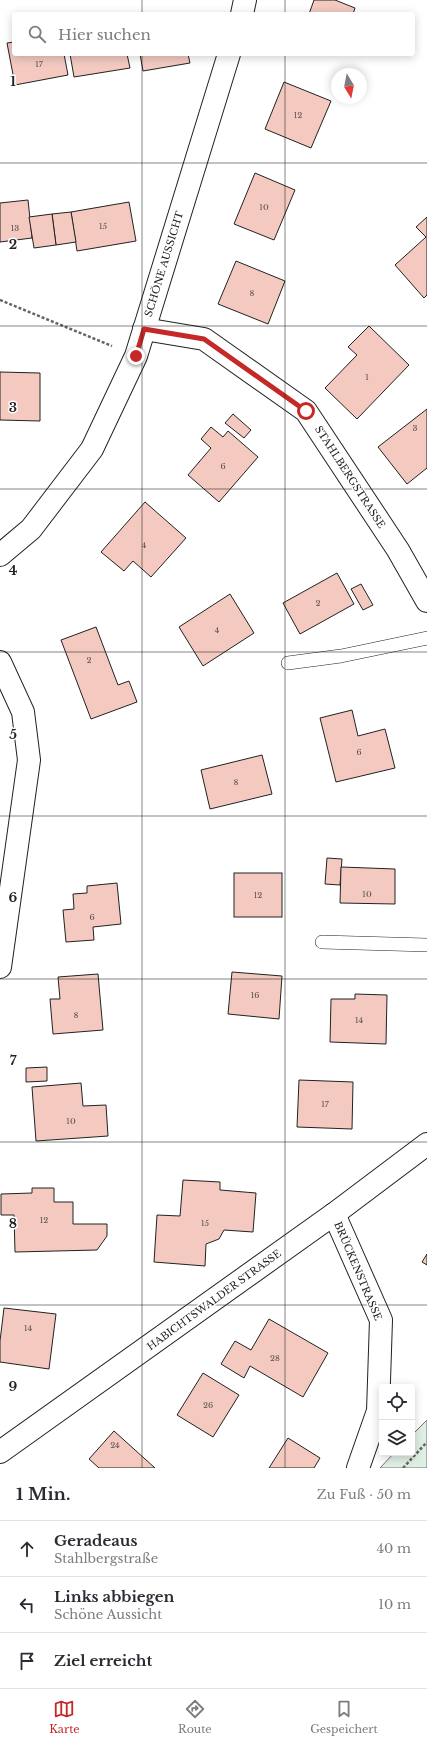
<!DOCTYPE html>
<html lang="de">
<head>
<meta charset="utf-8">
<style>
	body { margin:0; font-family:"Libre Baskerville",serif; background:#f2f2f3; color:#2b2b33 }
	.controls { position:absolute; right:12px; bottom:12px; display:grid; overflow:hidden; border-radius:4px; box-shadow:0 2px 10px #0003 }
	.controls button { width:36px; height:36px; display:grid; place-items:center; padding:0; border:0; border-bottom:1px solid #e1e1e2; background:#fff; color:#2b2b33; font:20px sans-serif }
	.compass { position:absolute; left:331px; top:68px; width:36px; height:36px; border-radius:50%; background:#fff; box-shadow:0 2px 10px #0003; rotate:170deg }
	.stop { position:absolute; width:12px; height:12px; margin:-9px; border:3px solid #c62828; border-radius:50%; background:#fff }
	.stop.end { background:#c62828; border-color:#fff; box-shadow:0 1px 4px #0008 }
	.list { margin:0; padding:0; list-style:none }
	h2 { display:flex; justify-content:space-between; align-items:center; height:52px; margin:0; padding:0 16px; font-size:17px }
	h2 small { font-size:13px; font-weight:400; color:#7c7c81 }
	.list li { display:grid; grid-template-columns:26px 1fr auto; gap:12px; align-items:center; box-sizing:border-box; height:56px; padding:0 16px; border-top:1px solid #e1e1e2 }
	.list b { display:block; font-size:15px; white-space:nowrap }
	.list p { margin:0; font-size:13px; white-space:nowrap; color:#7c7c81 }
	.list em { font-size:13px; font-style:normal; color:#7c7c81 }
	.icon { flex:none; width:22px; height:22px; fill:none; stroke:currentColor; stroke-width:2; stroke-linecap:round; stroke-linejoin:round }
	.map { position:relative; flex:none; width:427px; height:1468px; overflow:hidden }
	.search { position:absolute; background:#fff; box-shadow:0 2px 10px #0003; left:12px; right:12px; top:12px; height:44px; display:flex; align-items:center; gap:10px; box-sizing:border-box; padding:0 14px; border-radius:4px; color:#7c7c81; font-size:15px }
	.sheet { height:220px; background:#fff }
	nav { display:flex; justify-content:space-around; align-items:center; box-sizing:border-box; height:56px; border-top:1px solid #e1e1e2; background:#fff; font-size:11px; color:#7c7c81 }
	nav a { display:grid; justify-items:center; gap:2px }
	nav .on { color:#c62828 }
	.map>svg:first-child { display:block }
	.green { fill:#e0efe3; stroke:#6f6f6f }
	.building { fill:#f3c9c0; stroke:#222 }
	.lines { fill:none; stroke-linecap:round; stroke-linejoin:round }
	.lane-casing { stroke:#222; stroke-width:14 }
	.street-casing { stroke:#222; stroke-width:24 }
	.path { stroke:#646464; stroke-width:2.5; stroke-dasharray:3 2; stroke-linecap:butt }
	.lane { stroke:#fff; stroke-width:13 }
	.street { stroke:#fff; stroke-width:22 }
	.route { stroke:#c62828; stroke-width:5 }
	.grid { fill:none; stroke:#222; stroke-width:1; stroke-opacity:0.55 }
	.labels { text-anchor:middle; dominant-baseline:central; stroke-width:3; stroke-linejoin:round; paint-order:stroke }
	.number-label { font-size:8px; fill:#564c4a }
	.street-label { font-size:10px; fill:#222; stroke:#fff }
	.grid-label { font-size:13px; text-anchor:middle; font-weight:bold; fill:#222; stroke:#fff; stroke-width:3; stroke-linejoin:round; paint-order:stroke }
</style>
</head>
<body>
<div class="map">
<svg width="427" height="1468" viewBox="0 0 427 1468">
	<rect width="100%" height="100%" fill="#fff"/>
	<!-- green -->
	<path class="green" d="M427,1420V1468H380L394,1453H412V1435Z"/>
	<!-- building -->
	<g class="building">
		<path d="M314,0H335L355,8L353,14H309Z"/>
		<path d="M14,42V54H64L68,75L15,85L7,43Z"/>
		<path d="M70,54H127L130,68L74,77Z"/>
		<path d="M140,54H188L190,63L143,71Z"/>
		<path d="M284,82L331,101L311,148L265,129Z"/>
		<path d="M255,173L295,190L274,240L234,224Z"/>
		<path d="M28,200L32,238L0,242V203Z"/>
		<path d="M129,202L136,241L77,251L71,212Z"/>
		<path d="M71,212L76,242L56,245L52,214Z"/>
		<path d="M52,214L56,245L34,248L29,217Z"/>
		<path d="M427,217V295L424,298L395,265L426,237L416,227Z"/>
		<path d="M236,261L285,281L268,324L218,304Z"/>
		<path d="M369,326L409,365L357,419L325,388L357,355L348,347Z"/>
		<path d="M0,372L40,373V421L0,420Z"/>
		<path d="M427,409V468L407,484L378,447Z"/>
		<path d="M233,414L251,430L244,438L225,423Z"/>
		<path d="M211,427L223,437L228,431L258,457L219,502L188,475L211,448L201,439Z"/>
		<path d="M145,502L186,538L151,577L133,561L124,571L101,552Z"/>
		<path d="M337,573L354,604L300,634L283,603Z"/>
		<path d="M361,584L373,605L363,610L351,589Z"/>
		<path d="M230,594L254,633L203,666L179,627Z"/>
		<path d="M96,627L118,685L129,681L137,702L91,719L61,640Z"/>
		<path d="M352,710L358,736L385,729L395,768L336,782L320,718Z"/>
		<path d="M262,755L272,794L210,809L201,770Z"/>
		<path d="M327,858L342,859L340,885L325,884Z"/>
		<path d="M341,867L395,869V904L340,903Z"/>
		<rect x="234" y="873" width="48" height="44"/>
		<path d="M117,883L121,924L93,927L94,940L66,942L63,910L74,909L73,894L87,893V886Z"/>
		<path d="M232,972L282,976L279,1019L228,1014Z"/>
		<path d="M98,974L103,1030L53,1034L50,999H60L58,977Z"/>
		<path d="M355,994L387,995L386,1044L330,1042L331,999H355Z"/>
		<path d="M47,1067V1081L26,1082V1068Z"/>
		<path d="M299,1080L353,1082L352,1129L297,1127Z"/>
		<path d="M81,1083L83,1106L106,1105L108,1136L36,1141L32,1087Z"/>
		<path d="M183,1180L220,1182V1190L256,1193L253,1232L224,1230L219,1239L206,1244L205,1266L154,1262L157,1215L180,1216Z"/>
		<path d="M32,1188H54V1202H73V1224H107V1236L97,1250L15,1252L14,1215H1V1194L32,1193Z"/>
		<path d="M427,1254V1265L422,1262Z"/>
		<path d="M4,1308L56,1314L49,1369L0,1362V1341Z"/>
		<path d="M269,1319L328,1353L303,1397L250,1366L244,1378L221,1364L235,1341L251,1350Z"/>
		<path d="M203,1373L239,1395L213,1437L177,1415Z"/>
		<path d="M114,1431L155,1468H99L89,1459Z"/>
		<path d="M288,1438L320,1458L314,1468H269Z"/>
	</g>
	<g class="lines">
		<!-- lane casing -->
		<g class="lane-casing">
			<g id="lane">
				<path d="M288,663L341,656L427,638"/>
				<path d="M322,942L427,945"/>
			</g>
		</g>
		<!-- street casing -->
		<g class="street-casing">
			<g id="street">
				<path d="M242,14L245,0"/>
				<path d="M144,329L204,339L306,411L398,550L427,601"/>
				<path d="M0,555L31,529L92,449L136,356L229,54"/>
				<path d="M0,662L23,712L29,760L0,967"/>
				<path d="M334,1214L381,1320L378,1411L358,1468"/>
				<path d="M0,1452L334,1214L427,1144"/>
			</g>
		</g>
		<!-- path -->
		<g class="path">
			<path d="M0,300L112,346"/>
			<path d="M403,1468L427,1442"/>
		</g>
		<!-- lane -->
		<use href="#lane" class="lane"/>
		<!-- street -->
		<use href="#street" class="street"/>
	</g>
	<g class="lines">
		<!-- route -->
		<path class="route" d="M136,356L144,329L204,339L306,411"/>
	</g>
	<!-- grid -->
	<path class="grid" d="M142,0V14M285,0V14M142,54V1468M285,54V1468M0,163H427M0,326H427M0,489H427M0,652H427M0,816H427M0,979H427M0,1142H427M0,1305H427"/>
	<g class="labels">
		<!-- number labels -->
		<g class="number-label">
			<text x="39" y="64">17</text>
			<text x="298" y="115">12</text>
			<text x="264" y="207">10</text>
			<text x="103" y="226">15</text>
			<text x="15" y="228">13</text>
			<text x="252" y="293">8</text>
			<text x="367" y="377">1</text>
			<text x="415" y="428">3</text>
			<text x="223" y="466">6</text>
			<text x="144" y="545">4</text>
			<text x="318" y="603">2</text>
			<text x="217" y="630">4</text>
			<text x="89" y="660">2</text>
			<text x="359" y="752">6</text>
			<text x="236" y="782">8</text>
			<text x="367" y="894">10</text>
			<text x="258" y="895">12</text>
			<text x="92" y="917">6</text>
			<text x="255" y="995">16</text>
			<text x="76" y="1015">8</text>
			<text x="359" y="1020">14</text>
			<text x="325" y="1104">17</text>
			<text x="71" y="1121">10</text>
			<text x="44" y="1220">12</text>
			<text x="205" y="1223">15</text>
			<text x="28" y="1328">14</text>
			<text x="275" y="1358">28</text>
			<text x="208" y="1405">26</text>
			<text x="115" y="1445">24</text>
		</g>
		<!-- street labels -->
		<g class="street-label">
			<text transform="translate(164 264) rotate(-73)">SCHÖNE AUSSICHT</text>
			<text transform="translate(350 477) rotate(57)">STAHLBERGSTRASSE</text>
			<text transform="translate(358 1271) rotate(67)">BRÜCKENSTRASSE</text>
			<text transform="translate(214 1300) rotate(-36)">HABICHTSWALDER STRASSE</text>
		</g>
	</g>
	<g class="grid-label">
		<text x="13" y="86">1</text>
		<text x="13" y="249">2</text>
		<text x="13" y="412">3</text>
		<text x="13" y="575">4</text>
		<text x="13" y="739">5</text>
		<text x="13" y="902">6</text>
		<text x="13" y="1065">7</text>
		<text x="13" y="1228">8</text>
		<text x="13" y="1391">9</text>
	</g>
</svg>
<div class="controls">
<button><svg class="icon" aria-label="locate" viewBox="0 0 24 24"><circle cx="12" cy="12" r="6"/><path d="M12 2v4M12 18v4M2 12h4M18 12h4"/></svg></button>
<button><svg class="icon" aria-label="layers" viewBox="0 0 24 24"><path d="M12 4l9 5-9 5-9-5zM3 14l9 5 9-5"/></svg></button>
</div>
<svg class="compass" viewBox="-18 -18 36 36"><path d="M0-13l5 13h-10z" fill="#e53935"/><path d="M0 13l5-13h-10z" fill="#7c7c81"/></svg>
<div class="stop" style="left:306px;top:411px"></div>
<div class="stop end" style="left:136px;top:356px"></div>
<div class="search"><svg class="icon" aria-label="search" viewBox="0 0 24 24"><circle cx="10" cy="10" r="6"/><path d="M15 15l6 6"/></svg>Hier suchen</div>
</div>
<section class="sheet">
<h2>1 Min.<small>Zu Fuß · 50 m</small></h2>
<ul class="list">
<li><svg class="icon" aria-label="ahead" viewBox="0 0 24 24"><path d="M12 20V5M6 11l6-6 6 6"/></svg><div><b>Geradeaus</b><p>Stahlbergstraße</p></div><em>40 m</em></li>
<li><svg class="icon" aria-label="left" viewBox="0 0 24 24"><path d="M17 20v-9H6M10 6l-5 5 5 5"/></svg><div><b>Links abbiegen</b><p>Schöne Aussicht</p></div><em>10 m</em></li>
<li><svg class="icon" aria-label="arrive" viewBox="0 0 24 24"><path d="M6 21V4h12l-3 4 3 4H6"/></svg><div><b>Ziel erreicht</b></div></li>
</ul>
</section>
<nav>
<a class="on"><svg class="icon" aria-label="map" viewBox="0 0 24 24"><path d="M3 6l6-2 6 2 6-2v14l-6 2-6-2-6 2zM9 4v14M15 6v14"/></svg>Karte</a>
<a><svg class="icon" aria-label="directions" viewBox="0 0 24 24"><path d="M12 3l9 9-9 9-9-9zM9 14v-3h6M13 9l2 2-2 2"/></svg>Route</a>
<a><svg class="icon" aria-label="saved" viewBox="0 0 24 24"><path d="M7 4h10v16l-5-4-5 4z"/></svg>Gespeichert</a>
</nav>
</body>
</html>
